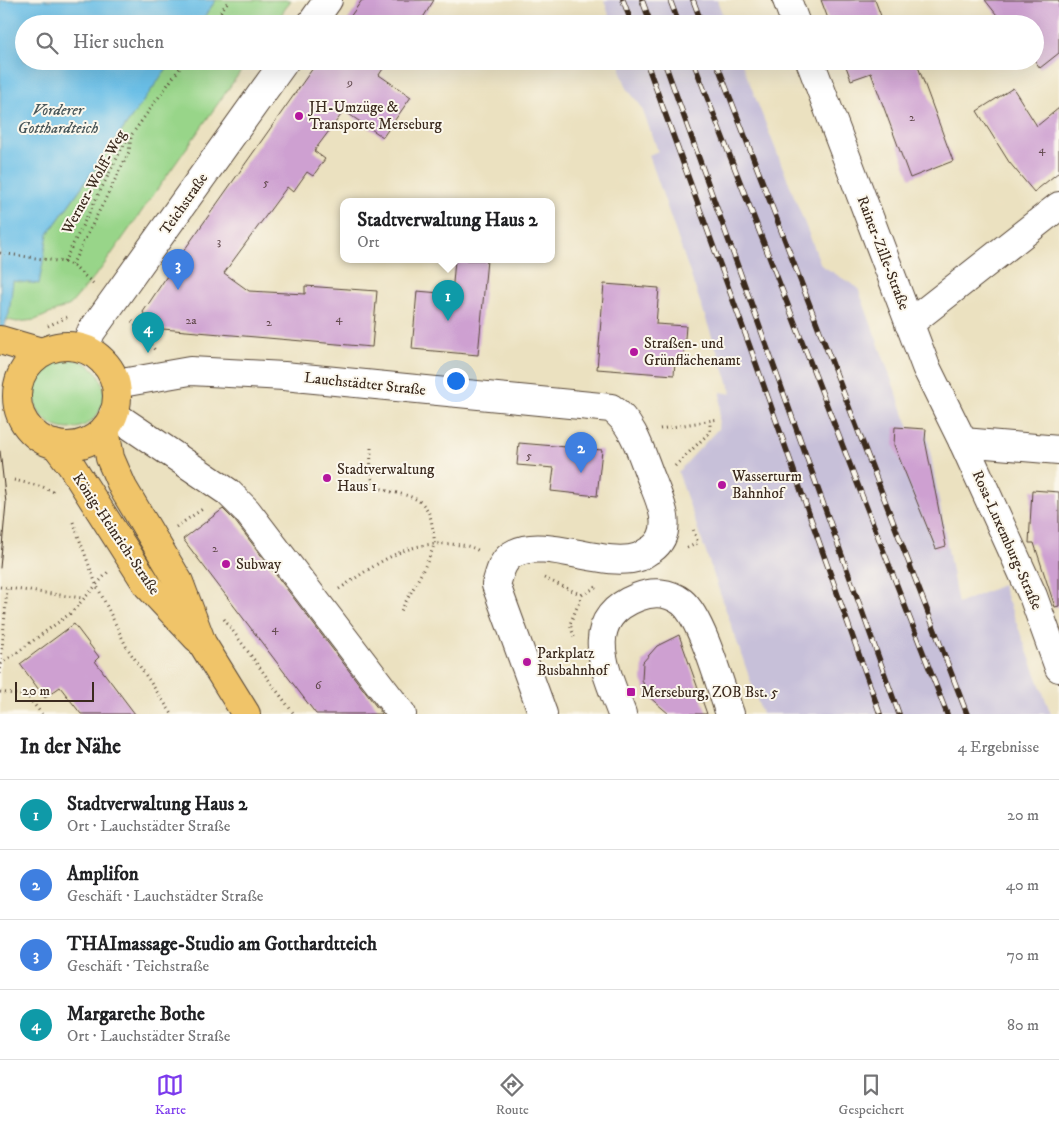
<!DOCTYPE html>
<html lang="de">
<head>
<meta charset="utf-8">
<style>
	body { margin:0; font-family:"IM FELL DW Pica",serif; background:#f6f6f6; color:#202124 }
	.scale { position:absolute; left:15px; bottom:12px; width:79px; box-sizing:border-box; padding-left:5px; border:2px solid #3b2a1e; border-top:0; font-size:14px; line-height:18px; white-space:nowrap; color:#3b2a1e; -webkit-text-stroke:4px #fbf7ec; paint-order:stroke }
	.you { position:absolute; left:455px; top:380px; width:18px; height:18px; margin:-12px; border:4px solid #fff; border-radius:50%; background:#1a73e8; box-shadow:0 0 0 8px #1a73e833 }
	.badge { display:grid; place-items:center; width:32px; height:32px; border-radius:50%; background:#7c3aed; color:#fff; font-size:16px; font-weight:700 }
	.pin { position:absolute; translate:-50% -41px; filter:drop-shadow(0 1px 2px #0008) }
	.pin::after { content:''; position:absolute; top:26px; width:18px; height:15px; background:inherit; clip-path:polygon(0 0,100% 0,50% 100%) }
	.popup { position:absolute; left:340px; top:198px; width:215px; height:65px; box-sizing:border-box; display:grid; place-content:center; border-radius:10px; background:#fff; filter:drop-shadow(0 1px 4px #0005); font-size:16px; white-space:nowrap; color:#757577 }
	.popup b { font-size:19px; color:#202124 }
	.popup::after { content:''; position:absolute; left:50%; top:100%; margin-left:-10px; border:10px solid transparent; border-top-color:#fff }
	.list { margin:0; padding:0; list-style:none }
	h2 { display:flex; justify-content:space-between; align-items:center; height:65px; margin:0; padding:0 20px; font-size:21px }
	h2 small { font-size:16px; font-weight:400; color:#757577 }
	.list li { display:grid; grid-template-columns:32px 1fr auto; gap:15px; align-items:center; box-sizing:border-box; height:70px; padding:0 20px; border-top:1px solid #e0e0e0 }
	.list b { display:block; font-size:19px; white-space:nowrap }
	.list p { margin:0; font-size:16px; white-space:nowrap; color:#757577 }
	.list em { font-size:16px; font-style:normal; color:#757577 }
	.icon { flex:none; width:28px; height:28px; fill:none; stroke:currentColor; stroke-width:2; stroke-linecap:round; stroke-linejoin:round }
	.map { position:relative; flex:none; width:1059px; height:714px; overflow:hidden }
	.search { position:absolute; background:#fff; box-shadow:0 5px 20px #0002; left:15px; right:15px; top:15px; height:55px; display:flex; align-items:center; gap:12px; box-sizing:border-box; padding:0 18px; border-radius:28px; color:#757577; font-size:19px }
	.sheet { height:345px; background:#fff }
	nav { display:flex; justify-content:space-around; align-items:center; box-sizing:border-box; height:70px; border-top:1px solid #e0e0e0; background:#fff; font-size:14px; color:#757577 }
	nav a { display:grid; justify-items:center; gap:2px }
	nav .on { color:#7c3aed }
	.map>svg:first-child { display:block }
	.industrial { fill:#c7c0d9 }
	.green { fill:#98d589; stroke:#6a8054 }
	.water { fill:#6bbfe7; stroke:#537482 }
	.building { fill:#cea0d1 }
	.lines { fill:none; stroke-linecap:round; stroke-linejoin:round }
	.minor-casing { stroke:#554536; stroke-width:30 }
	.major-casing { stroke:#554536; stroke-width:30 }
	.path { stroke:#554536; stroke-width:3; stroke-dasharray:1 4; stroke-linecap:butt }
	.minor { stroke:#fff; stroke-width:28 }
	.major { stroke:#f0c469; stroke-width:28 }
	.tram { stroke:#3b2a1e; stroke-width:1 }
	.rail-casing { stroke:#3b2a1e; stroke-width:5.5 }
	.rail { stroke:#fbf7ec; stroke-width:4; stroke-dasharray:11; stroke-linecap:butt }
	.poi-dot { fill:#b5179e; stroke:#fbf7ec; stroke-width:2 }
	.labels { text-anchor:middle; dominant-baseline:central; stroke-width:4; stroke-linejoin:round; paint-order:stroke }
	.number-label { font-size:12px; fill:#60484b }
	.poi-label { font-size:15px; fill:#3b2a1e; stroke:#fbf7ec; text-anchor:start }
	.street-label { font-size:15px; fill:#3b2a1e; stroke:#fbf7ec }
	.water-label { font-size:16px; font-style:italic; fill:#49575a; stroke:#fbf7ec }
</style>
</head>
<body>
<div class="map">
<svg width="1059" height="714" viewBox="0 0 1059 714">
	<rect width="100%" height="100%" fill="#fbf7ec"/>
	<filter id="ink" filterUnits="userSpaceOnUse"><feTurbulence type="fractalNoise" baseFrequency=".02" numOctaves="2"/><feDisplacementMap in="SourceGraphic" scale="10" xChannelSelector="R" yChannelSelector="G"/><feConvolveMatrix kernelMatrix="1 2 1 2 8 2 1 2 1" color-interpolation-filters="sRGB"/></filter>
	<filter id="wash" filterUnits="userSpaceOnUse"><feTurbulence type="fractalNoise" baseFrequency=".0096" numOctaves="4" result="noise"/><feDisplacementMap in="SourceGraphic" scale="20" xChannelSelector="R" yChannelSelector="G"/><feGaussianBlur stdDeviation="1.12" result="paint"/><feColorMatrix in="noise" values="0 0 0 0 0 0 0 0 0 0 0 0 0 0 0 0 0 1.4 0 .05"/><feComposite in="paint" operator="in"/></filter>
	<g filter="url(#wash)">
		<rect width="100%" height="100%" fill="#ebe1c0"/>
		<!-- industrial -->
		<g class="industrial">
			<path d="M604,0H717L726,24H612Z"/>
			<path d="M621,61H741L821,265L858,288L909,428L926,429L958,604L1002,585L1051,714H762L678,472L718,429L721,392L732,394L649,155L658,151L641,106L628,90L621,73Z"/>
		</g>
		<!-- green -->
		<g class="green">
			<path d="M216,0H291L275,24H199Z"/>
			<path d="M172,61H248L101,269L70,305L35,320L17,322L3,319L0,231L48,234Z"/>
			<circle cx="69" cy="394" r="35"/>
		</g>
		<!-- water -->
		<path class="water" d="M0,0H216L199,24H24V61H172L48,234L39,284L13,281L9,314L0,335Z"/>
		<g id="blocks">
			<!-- building -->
			<g class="building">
				<path d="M362,0H434L419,24H345Z"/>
				<path d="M821,0H875L884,24H830Z"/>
				<path d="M985,0H1059V53L1040,68L1035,61V24H1004Z"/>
				<path d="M318,61H388L379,75L411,97L383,137L344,111L314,151L325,159L313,176L307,172L293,192L287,187L224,273L249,291L305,294V286L377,291L372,347L151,328L143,312L185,249Z"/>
				<path d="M844,61H916L953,161L910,178L871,73L851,80Z"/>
				<path d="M1013,88L1037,126L1059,108V172L1034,192L1009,162L977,111Z"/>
				<path d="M455,260H487L478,355L412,349L417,291L452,294Z"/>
				<path d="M604,284L659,288L656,324L686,326L683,363L675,362L674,375L597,369Z"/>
				<path d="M895,427L926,429L925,440L946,546L936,549L894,445Z"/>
				<path d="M519,443L602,450L597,496L551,491L554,468L517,465Z"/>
				<path d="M1032,490L1059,492V606L1055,607L1034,543H1029Z"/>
				<path d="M223,509L235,521L382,714H316L183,539Z"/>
				<path d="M74,624L99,657L95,661L135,714H81L60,687L45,698L20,664Z"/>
				<path d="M679,635L707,714H669L648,696L642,680L643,662L657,646Z"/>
			</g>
		</g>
	</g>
	<g filter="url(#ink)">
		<use href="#blocks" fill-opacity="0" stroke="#554536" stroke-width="1"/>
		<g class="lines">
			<!-- minor casing -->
			<g class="minor-casing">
				<g id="minor">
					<path d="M787,0L796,24"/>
					<path d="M311,24L328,0"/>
					<path d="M810,61L926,367L963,442L1033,596L1059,668"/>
					<path d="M909,324L1059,206"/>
					<path d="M85,348L91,332L285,61"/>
					<path d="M116,384L190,371L284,376L611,408C635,424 642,457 653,483C661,503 675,532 652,549C648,551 643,555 639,557C605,569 546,537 515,553C502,559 500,572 496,585L543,714"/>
					<path d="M113,414L228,492L247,511L402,714"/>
					<path d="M963,442L1059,450"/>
					<path d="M622,714C606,671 579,620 638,597C653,591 669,592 682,602C702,618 721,688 730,714"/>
				</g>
			</g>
			<!-- major casing -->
			<g class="major-casing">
				<g id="major">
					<path d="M0,340L41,352"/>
					<circle cx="67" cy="396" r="50"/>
					<path d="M105,429L110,458L123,488L179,582L202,643L246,714"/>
					<path d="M55,444L71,465L148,586L197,638"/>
				</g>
			</g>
			<!-- path -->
			<g class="path">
				<path d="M212,24L229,0"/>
				<path d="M0,253L64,262L72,265L94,284"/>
				<path d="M64,262L122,148L185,61"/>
				<path d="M72,265L129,152L131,137"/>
				<path d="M132,321L155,350"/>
				<path d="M48,326L67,317"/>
				<path d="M660,429L719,419"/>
				<path d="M371,448C371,458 369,475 374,483C385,499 427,485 432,525C433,531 435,539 434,545C427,566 411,591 401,611"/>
				<path d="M675,466L710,432V421"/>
				<path d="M14,480L43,487L56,493"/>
				<path d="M73,522L96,584L126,646L172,714"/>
				<path d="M176,527L204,508"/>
				<path d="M687,548L698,543L693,529"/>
				<path d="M544,578L582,595"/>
				<path d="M0,587L82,598"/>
				<path d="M339,589C376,565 404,541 450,544C461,545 470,545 479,551"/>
				<path d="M224,619L294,714"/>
				<path d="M574,637L570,624L582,595L598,586"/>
				<path d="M1,664L71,613L108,572"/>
				<path d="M0,674L7,589"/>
				<path d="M0,692L27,696L42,714"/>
			</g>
			<!-- minor -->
			<use href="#minor" class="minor"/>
			<!-- major -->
			<use href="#major" class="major"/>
			<!-- tram -->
			<path class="tram" d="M0,451L6,503L0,568"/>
			<!-- rail casing -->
			<g class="rail-casing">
				<g id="rail">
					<path d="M623,0L632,24"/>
					<path d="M642,0L651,24"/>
					<path d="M670,0L679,24"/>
					<path d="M693,0L702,24"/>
					<path d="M646,61L754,358L880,714"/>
					<path d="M664,61L899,714"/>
					<path d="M693,61L947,714"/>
					<path d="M716,61L967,714"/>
				</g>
			</g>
			<!-- rail -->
			<use href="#rail" class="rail"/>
		</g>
	</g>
	<!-- markers -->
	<g class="poi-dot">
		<circle cx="299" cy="116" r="5"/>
		<circle cx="634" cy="352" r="5"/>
		<circle cx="327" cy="478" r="5"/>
		<circle cx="722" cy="485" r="5"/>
		<circle cx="226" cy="564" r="5"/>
		<circle cx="527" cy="662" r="5"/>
		<rect x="626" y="687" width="10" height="10" rx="2.5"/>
	</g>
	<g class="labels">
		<!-- number labels -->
		<g class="number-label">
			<text x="350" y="82">9</text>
			<text x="912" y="117">2</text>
			<text x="1042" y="149">4</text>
			<text x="266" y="182">5</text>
			<text x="219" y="241">3</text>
			<text x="339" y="318">4</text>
			<text x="191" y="320">2a</text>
			<text x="269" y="322">2</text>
			<text x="529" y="455">5</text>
			<text x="215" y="548">2</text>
			<text x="275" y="628">4</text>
			<text x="318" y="685">6</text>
		</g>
		<!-- poi labels -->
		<g class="poi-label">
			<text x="309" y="107">JH-Umzüge &amp;<tspan x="309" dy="17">Transporte Merseburg</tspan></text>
			<text x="644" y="343">Straßen- und<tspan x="644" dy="17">Grünflächenamt</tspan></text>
			<text x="337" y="469">Stadtverwaltung<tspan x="337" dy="17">Haus 1</tspan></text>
			<text x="732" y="476">Wasserturm<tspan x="732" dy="17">Bahnhof</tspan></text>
			<text x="236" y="564">Subway</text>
			<text x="537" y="653">Parkplatz<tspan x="537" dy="17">Busbahnhof</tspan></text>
			<text x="641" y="692">Merseburg, ZOB Bst. 5</text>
		</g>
		<!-- street labels -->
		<g class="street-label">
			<text transform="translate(94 182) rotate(-61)">Werner-Wolff-Weg</text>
			<text transform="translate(184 204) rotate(-55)">Teichstraße</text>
			<text transform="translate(883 253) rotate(69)">Rainer-Zille-Straße</text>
			<text transform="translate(365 384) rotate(6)">Lauchstädter Straße</text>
			<text transform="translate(116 534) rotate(56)">König-Heinrich-Straße</text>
			<text transform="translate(1007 540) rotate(66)">Rosa-Luxemburg-Straße</text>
		</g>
		<!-- water labels -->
		<g class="water-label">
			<text x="58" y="110">Vorderer<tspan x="58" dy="18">Gotthardteich</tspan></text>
		</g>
	</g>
</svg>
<div class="scale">20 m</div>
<div class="you"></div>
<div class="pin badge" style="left:448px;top:321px;background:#0f9aa8">1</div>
<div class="popup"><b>Stadtverwaltung Haus 2</b>Ort</div>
<div class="pin badge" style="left:581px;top:473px;background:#3f7fe0">2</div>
<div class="pin badge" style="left:178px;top:290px;background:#3f7fe0">3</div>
<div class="pin badge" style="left:148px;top:353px;background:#0f9aa8">4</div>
<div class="search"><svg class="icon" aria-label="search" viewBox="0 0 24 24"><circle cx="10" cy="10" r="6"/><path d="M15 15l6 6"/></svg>Hier suchen</div>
</div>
<section class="sheet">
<h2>In der Nähe<small>4 Ergebnisse</small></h2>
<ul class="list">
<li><span class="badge" style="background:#0f9aa8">1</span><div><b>Stadtverwaltung Haus 2</b><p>Ort · Lauchstädter Straße</p></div><em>20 m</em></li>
<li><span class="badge" style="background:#3f7fe0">2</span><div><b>Amplifon</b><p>Geschäft · Lauchstädter Straße</p></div><em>40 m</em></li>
<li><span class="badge" style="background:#3f7fe0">3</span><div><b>THAImassage-Studio am Gotthardtteich</b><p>Geschäft · Teichstraße</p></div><em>70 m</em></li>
<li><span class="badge" style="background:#0f9aa8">4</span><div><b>Margarethe Bothe</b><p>Ort · Lauchstädter Straße</p></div><em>80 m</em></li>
</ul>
</section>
<nav>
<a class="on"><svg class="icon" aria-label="map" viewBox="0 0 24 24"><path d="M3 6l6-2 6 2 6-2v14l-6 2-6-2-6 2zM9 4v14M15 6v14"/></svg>Karte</a>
<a><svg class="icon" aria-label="directions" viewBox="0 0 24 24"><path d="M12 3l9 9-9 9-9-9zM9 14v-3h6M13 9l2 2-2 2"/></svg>Route</a>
<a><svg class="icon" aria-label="saved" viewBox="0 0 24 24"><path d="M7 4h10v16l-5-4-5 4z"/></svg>Gespeichert</a>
</nav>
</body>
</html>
